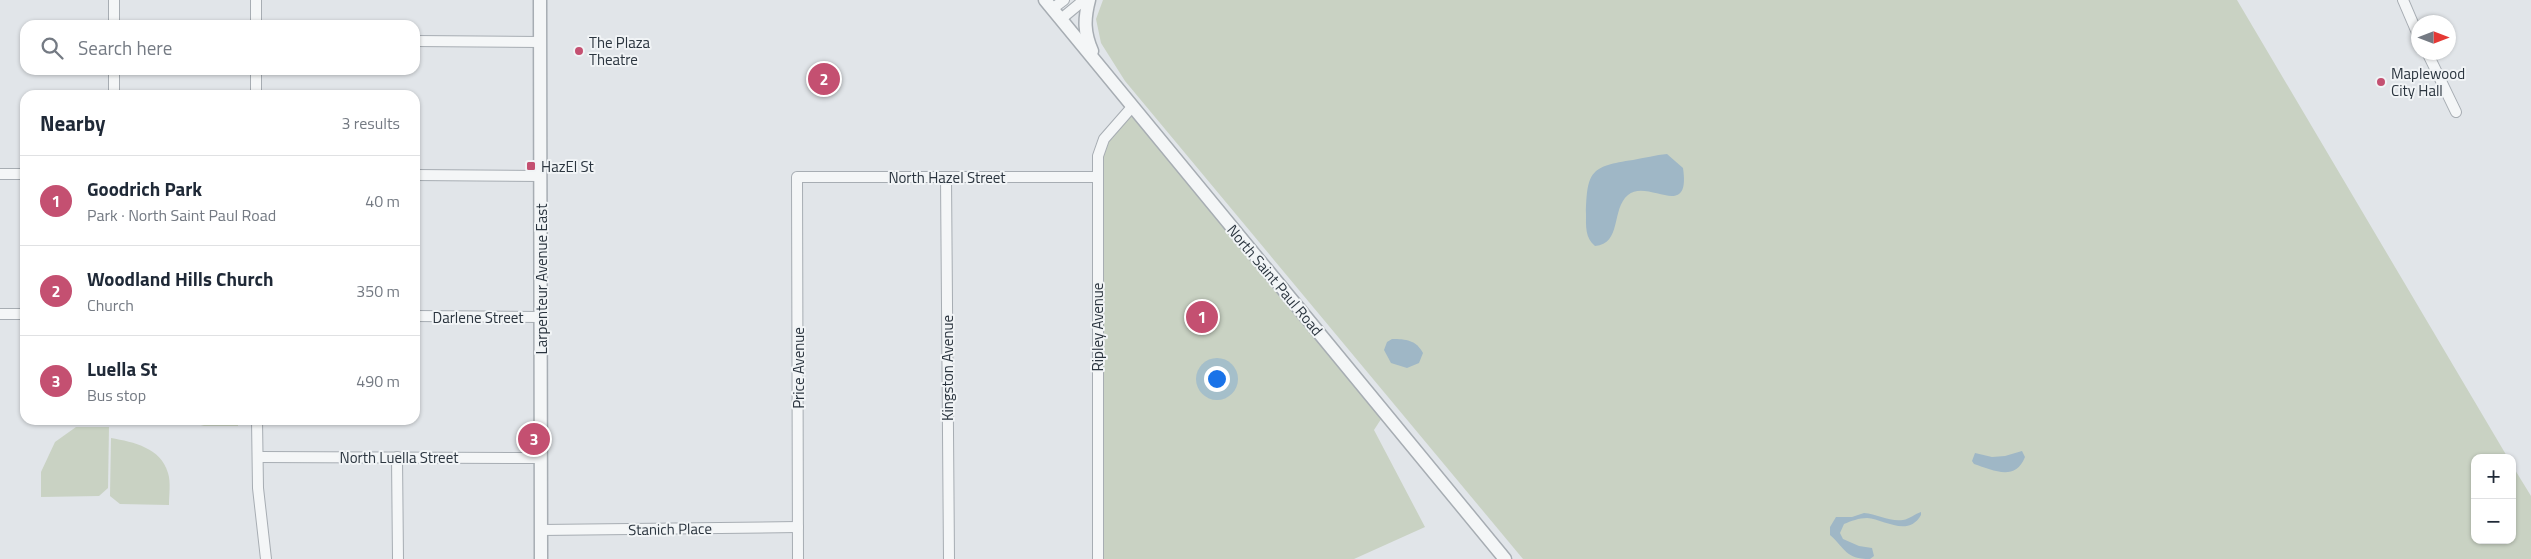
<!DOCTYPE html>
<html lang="en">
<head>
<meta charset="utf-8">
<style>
	body { margin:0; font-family:"Titillium Web",sans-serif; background:#f2f2f3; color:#1f2937 }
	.controls { position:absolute; right:15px; bottom:15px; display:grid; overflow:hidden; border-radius:10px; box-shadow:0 1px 4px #0004 }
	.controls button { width:45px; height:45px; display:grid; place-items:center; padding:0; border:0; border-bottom:1px solid #e0e1e3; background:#fff; color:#1f2937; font:25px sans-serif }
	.compass { position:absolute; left:2411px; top:15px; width:45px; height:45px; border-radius:50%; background:#fff; box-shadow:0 1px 4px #0004; rotate:90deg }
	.you { position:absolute; left:1216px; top:378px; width:18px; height:18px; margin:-12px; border:4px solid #fff; border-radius:50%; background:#1a73e8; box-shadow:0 0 0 8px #1a73e833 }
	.badge { display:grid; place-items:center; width:32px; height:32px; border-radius:50%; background:#c45071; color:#fff; font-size:16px; font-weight:700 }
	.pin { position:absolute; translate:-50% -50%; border:2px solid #fff; box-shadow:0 1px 5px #0006 }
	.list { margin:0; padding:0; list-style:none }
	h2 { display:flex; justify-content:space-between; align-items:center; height:65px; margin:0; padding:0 20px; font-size:21px }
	h2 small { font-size:16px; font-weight:400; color:#747a83 }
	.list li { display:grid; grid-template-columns:32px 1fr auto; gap:15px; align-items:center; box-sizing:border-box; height:90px; padding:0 20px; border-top:1px solid #e0e1e3 }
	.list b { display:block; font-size:19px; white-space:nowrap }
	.list p { margin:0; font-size:16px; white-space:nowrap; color:#747a83 }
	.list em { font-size:16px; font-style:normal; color:#747a83 }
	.icon { flex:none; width:28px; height:28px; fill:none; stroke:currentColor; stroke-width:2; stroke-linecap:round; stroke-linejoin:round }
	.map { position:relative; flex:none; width:2531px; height:559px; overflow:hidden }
	.search { position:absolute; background:#fff; box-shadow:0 1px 4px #0004; left:20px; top:20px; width:400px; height:55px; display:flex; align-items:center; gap:12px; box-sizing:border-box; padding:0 18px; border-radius:15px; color:#747a83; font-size:19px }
	.panel { position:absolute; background:#fff; box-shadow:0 1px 4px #0004; left:20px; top:90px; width:400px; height:335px; border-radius:15px }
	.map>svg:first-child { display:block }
	.green { fill:#c9d2c3 }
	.water { fill:#9fb7c6 }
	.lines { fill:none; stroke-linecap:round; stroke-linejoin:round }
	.minor-casing { stroke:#a7adb3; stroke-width:12 }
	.tertiary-casing { stroke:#a7adb3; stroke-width:15 }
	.minor { stroke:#f4f6f7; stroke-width:10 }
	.tertiary { stroke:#f4f6f7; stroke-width:12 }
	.poi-dot { fill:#c45071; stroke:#f1f4f6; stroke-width:2 }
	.labels { text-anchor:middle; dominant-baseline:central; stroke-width:4; stroke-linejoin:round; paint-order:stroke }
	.poi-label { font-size:15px; fill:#2b353f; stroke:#f1f4f6; text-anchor:start }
	.street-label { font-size:15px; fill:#2b353f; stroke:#f1f4f6 }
</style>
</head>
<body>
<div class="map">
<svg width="2531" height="559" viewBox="0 0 2531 559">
	<rect width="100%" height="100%" fill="#e1e5e9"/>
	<!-- green -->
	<g class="green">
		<path d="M1103,0H2237L2508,458H2475V540H2512V465L2531,496V559H1523L1125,81L1101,43L1096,19Z"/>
		<path d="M1132,107L1385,413L1374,430L1425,527L1354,559H1098L1097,177L1104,139Z"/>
		<path d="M25,335V400H20V340Z"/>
		<path d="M183,420H238V426H204Z"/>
		<path d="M76,427H109L108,488L99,496L41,497V472L55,442Z"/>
		<path d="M111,438C134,442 161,448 168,473C171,482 169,495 169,505L120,504L110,496Z"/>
	</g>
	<!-- water -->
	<g class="water">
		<path d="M1667,154L1683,168C1691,222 1648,178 1628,195C1611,209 1622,244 1595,246C1585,238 1586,226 1586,214C1587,171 1591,166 1633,160C1644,158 1656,155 1667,154Z"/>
		<path d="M1392,339C1406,339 1416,340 1423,353L1419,363L1407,368L1391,363L1384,350L1387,342Z"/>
		<path d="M2022,451L2025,457C2015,482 1993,470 1974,464L1972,461L1975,453L1992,457L2005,456Z"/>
		<path d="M1864,513C1877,514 1890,522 1903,520C1910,519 1914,514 1921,512V515C1908,538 1884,519 1867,518C1859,518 1851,521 1844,524L1840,533L1843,539L1859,546L1872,548L1874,556L1870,559C1845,559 1846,549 1830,535V527L1836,517H1852Z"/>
	</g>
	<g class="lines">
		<!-- minor casing -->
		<g class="minor-casing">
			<g id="minor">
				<path d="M114,0V25"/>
				<path d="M256,0V25"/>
				<path d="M2403,0L2418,35"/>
				<path d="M1052,9L1064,0"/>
				<path d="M1061,19L1084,0"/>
				<path d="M415,41L540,42"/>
				<path d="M2427,52L2456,112"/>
				<path d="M114,70V95"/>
				<path d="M256,70V95"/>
				<path d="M0,174H25"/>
				<path d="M415,175L540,176"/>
				<path d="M946,177L949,559"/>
				<path d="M0,314H25"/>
				<path d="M415,316L541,317"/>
				<path d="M257,420L258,488L266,559"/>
				<path d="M258,457L541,458"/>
				<path d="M397,457L398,559"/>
				<path d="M541,530L798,527"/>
				<path d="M798,559L797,177H1097"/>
				<path d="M1098,559V156L1104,139L1132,107"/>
			</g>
		</g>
		<!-- tertiary casing -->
		<g class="tertiary-casing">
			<g id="tertiary">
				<path d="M540,0L541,559"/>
				<path d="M1045,0L1505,559"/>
				<path d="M1089,0C1084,19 1084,33 1092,51"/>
			</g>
		</g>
		<!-- minor -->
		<use href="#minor" class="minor"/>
		<!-- tertiary -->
		<use href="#tertiary" class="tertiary"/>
	</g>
	<!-- markers -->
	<g class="poi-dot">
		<circle cx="579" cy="51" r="5"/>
		<circle cx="2381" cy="82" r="5"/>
		<rect x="526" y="161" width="10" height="10" rx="2.5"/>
	</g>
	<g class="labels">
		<!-- poi labels -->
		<g class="poi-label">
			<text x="589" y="42">The Plaza<tspan x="589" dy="17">Theatre</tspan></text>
			<text x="2391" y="73">Maplewood<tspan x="2391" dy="17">City Hall</tspan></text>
			<text x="541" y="166">HazEl St</text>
		</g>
		<!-- street labels -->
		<g class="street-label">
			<text x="947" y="177">North Hazel Street</text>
			<text transform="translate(541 279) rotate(-90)">Larpenteur Avenue East</text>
			<text transform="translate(1275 280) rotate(50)">North Saint Paul Road</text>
			<text x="478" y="317">Darlene Street</text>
			<text transform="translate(1097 327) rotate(-90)">Ripley Avenue</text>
			<text transform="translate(798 368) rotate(-90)">Price Avenue</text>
			<text transform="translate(947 368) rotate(-90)">Kingston Avenue</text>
			<text x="399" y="457">North Luella Street</text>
			<text transform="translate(670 529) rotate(-1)">Stanich Place</text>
		</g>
	</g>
</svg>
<div class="controls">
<button>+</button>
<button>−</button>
</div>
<svg class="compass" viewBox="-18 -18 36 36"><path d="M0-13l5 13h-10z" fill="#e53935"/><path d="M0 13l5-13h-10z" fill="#747a83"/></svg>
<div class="you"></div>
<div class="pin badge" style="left:1202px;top:317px">1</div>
<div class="pin badge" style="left:824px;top:79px">2</div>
<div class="pin badge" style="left:534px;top:439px">3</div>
<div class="search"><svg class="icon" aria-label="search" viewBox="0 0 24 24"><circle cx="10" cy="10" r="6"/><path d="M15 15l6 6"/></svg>Search here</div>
<section class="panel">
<h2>Nearby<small>3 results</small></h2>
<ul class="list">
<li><span class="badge">1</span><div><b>Goodrich Park</b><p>Park · North Saint Paul Road</p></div><em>40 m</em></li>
<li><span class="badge">2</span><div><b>Woodland Hills Church</b><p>Church</p></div><em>350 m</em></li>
<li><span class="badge">3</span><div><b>Luella St</b><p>Bus stop</p></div><em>490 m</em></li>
</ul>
</section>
</div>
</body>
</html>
